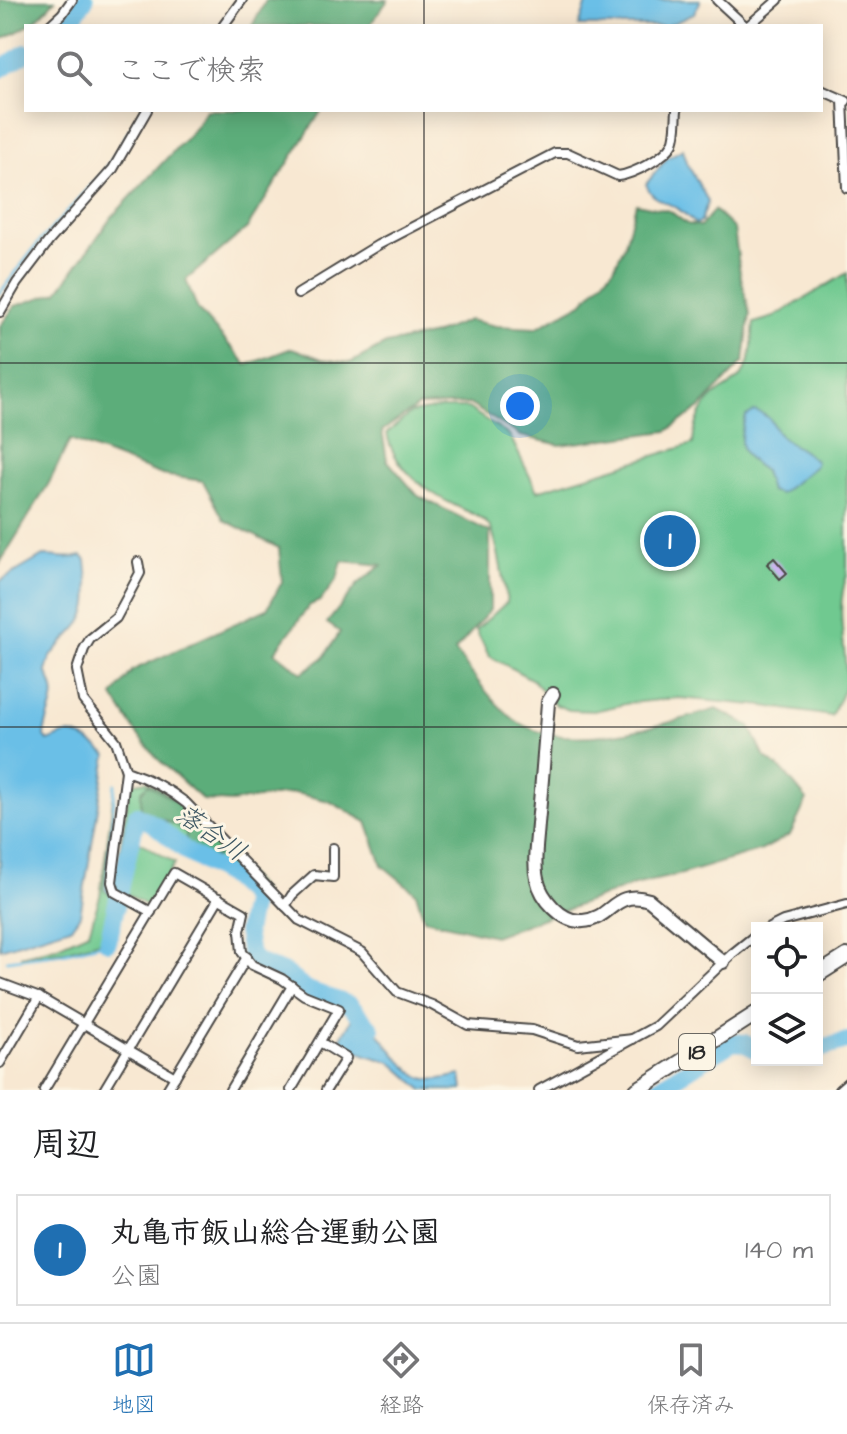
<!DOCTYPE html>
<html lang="ja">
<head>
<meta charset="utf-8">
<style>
	body { margin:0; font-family:"Architects Daughter","Klee One",sans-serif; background:#f6f6f6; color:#202124 }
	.controls { position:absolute; right:24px; bottom:24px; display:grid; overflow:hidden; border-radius:0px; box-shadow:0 4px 20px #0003 }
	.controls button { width:72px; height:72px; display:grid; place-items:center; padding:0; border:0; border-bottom:2px solid #e0e0e0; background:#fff; color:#202124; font:40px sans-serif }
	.you { position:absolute; left:520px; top:406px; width:28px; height:28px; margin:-20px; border:6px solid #fff; border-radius:50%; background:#1a73e8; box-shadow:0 0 0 12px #1a73e833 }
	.badge { display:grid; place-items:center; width:52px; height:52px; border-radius:50%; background:#1f6fb2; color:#fff; font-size:26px; font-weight:700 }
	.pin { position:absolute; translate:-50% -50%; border:4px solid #fff; box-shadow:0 2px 8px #0006 }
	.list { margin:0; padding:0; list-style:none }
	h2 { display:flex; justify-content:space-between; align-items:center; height:104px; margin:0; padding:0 32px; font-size:34px }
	h2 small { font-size:26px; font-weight:400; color:#757577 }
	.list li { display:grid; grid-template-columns:52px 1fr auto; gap:24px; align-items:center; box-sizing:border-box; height:112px; margin:0 16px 16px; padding:0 16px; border:2px solid #e0e0e0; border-radius:0px }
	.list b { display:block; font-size:30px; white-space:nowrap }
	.list p { margin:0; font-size:26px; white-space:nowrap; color:#757577 }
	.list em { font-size:26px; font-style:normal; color:#757577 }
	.icon { flex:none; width:44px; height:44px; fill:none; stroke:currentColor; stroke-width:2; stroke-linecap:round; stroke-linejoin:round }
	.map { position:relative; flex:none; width:847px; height:1090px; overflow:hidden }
	.search { position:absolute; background:#fff; box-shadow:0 4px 20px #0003; left:24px; right:24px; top:24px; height:88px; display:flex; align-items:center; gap:20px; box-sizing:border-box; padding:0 28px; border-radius:0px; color:#757577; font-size:30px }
	.sheet { height:232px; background:#fff }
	nav { display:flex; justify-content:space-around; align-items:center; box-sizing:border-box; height:112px; border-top:2px solid #e0e0e0; background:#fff; font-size:22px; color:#757577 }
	nav a { display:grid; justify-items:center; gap:4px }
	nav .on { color:#1f6fb2 }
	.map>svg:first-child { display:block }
	.green { fill:#6fc990; stroke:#4d7a5e; stroke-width:2 }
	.forest { fill:#5bad7a; stroke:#436c52; stroke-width:2; fill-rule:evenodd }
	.water { fill:#6abfe7; stroke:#4a7589; stroke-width:2 }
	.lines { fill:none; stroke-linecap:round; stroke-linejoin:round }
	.stream { stroke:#6abfe7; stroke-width:3 }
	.river { stroke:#6abfe7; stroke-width:18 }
	.building { fill:#c7aef0 }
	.street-casing { stroke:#4a4744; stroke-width:12 }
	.secondary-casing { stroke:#4a4744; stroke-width:16 }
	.primary-casing { stroke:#4a4744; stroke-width:18 }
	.street { stroke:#fff; stroke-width:8 }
	.secondary { stroke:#fff; stroke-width:12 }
	.primary { stroke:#fff; stroke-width:14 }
	.grid { fill:none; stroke:#2b2b2b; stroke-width:2; stroke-opacity:0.55 }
	.labels { text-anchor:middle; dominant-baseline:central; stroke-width:6; stroke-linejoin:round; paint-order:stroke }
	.shield { fill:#fcf5e5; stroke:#6a6863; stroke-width:2 }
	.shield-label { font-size:22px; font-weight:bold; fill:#2b2b2b }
	.water-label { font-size:26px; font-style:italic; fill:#3e5763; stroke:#fcf5e5 }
</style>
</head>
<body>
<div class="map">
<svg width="847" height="1090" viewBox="0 0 847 1090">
	<rect width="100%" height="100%" fill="#fcf5e5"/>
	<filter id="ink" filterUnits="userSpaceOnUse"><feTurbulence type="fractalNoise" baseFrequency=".0125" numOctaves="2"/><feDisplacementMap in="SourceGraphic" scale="16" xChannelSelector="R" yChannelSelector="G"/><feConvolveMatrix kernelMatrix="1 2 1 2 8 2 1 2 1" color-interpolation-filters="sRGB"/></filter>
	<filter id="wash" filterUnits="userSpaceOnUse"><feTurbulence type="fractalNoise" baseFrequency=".006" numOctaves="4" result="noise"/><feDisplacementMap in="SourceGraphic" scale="32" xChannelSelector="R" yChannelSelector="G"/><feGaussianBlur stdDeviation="1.8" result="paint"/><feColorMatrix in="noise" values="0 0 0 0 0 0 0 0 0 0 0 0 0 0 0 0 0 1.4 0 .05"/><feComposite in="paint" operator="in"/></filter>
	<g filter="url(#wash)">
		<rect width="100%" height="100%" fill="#f8e8d2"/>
		<!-- green -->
		<g class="green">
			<path d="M847,273V575C834,613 847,646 846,681C844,693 836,705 831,716L764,706L679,698L630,703L594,711L569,710L556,705L533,680L489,656L476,630L507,602C503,582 499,546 491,529C485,517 468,512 456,506C426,492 392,466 387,433L411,413L440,408H468L510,436L537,491L693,444C694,424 702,403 721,391C732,384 741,380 747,366C753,355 752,336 754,323L774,317Z"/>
			<path d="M146,781C189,801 230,856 262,891L254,897L234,876L190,851L154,822L136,812L119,883L117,870L130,784Z"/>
			<path d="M113,799L104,890L115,898L108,939L63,951L20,956L55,947L89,932L100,896Z"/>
			<path d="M133,838L175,863L151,904L146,905L122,891Z"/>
		</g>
		<!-- forest -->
		<g class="forest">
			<path d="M0,0H55C35,23 27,28 0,40Z"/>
			<path d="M266,0H388L369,26H252Z"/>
			<path d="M206,110H322L247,228L186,280L198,310L247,365L292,348L322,359L350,363L386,344L434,334L469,320L496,326L536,328L582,303L614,268L624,247L636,204L670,211L687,224L701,226L714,210L734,229L740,273L750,314L744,361L700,408L667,431L560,445L521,436L469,404L418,406L382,431L387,460L418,496L490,532V610L455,651C471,672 498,711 521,724C574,753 662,725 717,709L750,726L764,756L784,772L807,800L790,835L762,850L682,874L634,885L494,936L424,919L416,893L382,865L367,822L329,801L295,793L231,802L203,800L159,760L137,734L113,696L133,670L267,609L282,582L279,548L224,520L203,481L162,475L70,440L49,483L0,563V326L15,306L58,292L111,218L196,127ZM342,561L382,565L358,584L327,623L340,632L324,657L302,673L275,652L310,605L320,601L337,579Z"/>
			<path d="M148,784L183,806L220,849L221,854L210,859L186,843V833C173,819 155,821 141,808V792Z"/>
		</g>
		<!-- water -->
		<g class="water">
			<path d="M588,0H700V2L694,14L667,26H579Z"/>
			<path d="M683,149L688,165L708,201L701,221L696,224C689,219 683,211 675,207C662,200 652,200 646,184L667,158Z"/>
			<path d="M755,411C779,419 769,427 783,438C794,447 806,450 816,462L814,467L780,494L770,491L764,471C740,456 736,444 746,416Z"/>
			<path d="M43,556C59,556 67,560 82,556L86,560C87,574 91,595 87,609C82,629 64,638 53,654C49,658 48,666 46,671C63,702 47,707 44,736L48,741C54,739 61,735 67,734C80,733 98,747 107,755L80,915L71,927L0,949V581Z"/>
			<path d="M357,1010C378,1027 399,1068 423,1078C435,1082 449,1077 461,1075L463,1090H423L391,1062L366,1055L339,1041Z"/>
		</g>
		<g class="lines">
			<!-- stream -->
			<g class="stream">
				<path d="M0,293L40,241L104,172L142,110"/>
				<path d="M114,895L107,889L115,784"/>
				<path d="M7,960L63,953L108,942"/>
			</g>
			<!-- river -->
			<g class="river">
				<path d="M67,26L85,0"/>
				<path d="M0,69L26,53"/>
				<path d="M108,942L137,815L155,825L190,854L232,878L253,898L246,932L250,955L259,963L285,973L305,989L350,1005L371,1029"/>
				<path d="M817,1050L847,1041"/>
				<path d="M655,1090L733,1042L744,1043L757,1050"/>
			</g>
		</g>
		<g id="blocks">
			<!-- building -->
			<path class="building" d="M774,558L787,573L780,579L767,564Z"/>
		</g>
	</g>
	<g filter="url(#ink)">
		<use href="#blocks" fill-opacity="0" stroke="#4a4744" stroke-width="2"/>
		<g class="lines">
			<!-- street casing -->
			<g class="street-casing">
				<g id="street">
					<path d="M717,0L745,26"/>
					<path d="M49,26L62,14L72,0"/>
					<path d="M223,26L242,0"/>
					<path d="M748,26L778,0"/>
					<path d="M821,90L846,101"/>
					<path d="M843,101L847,188"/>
					<path d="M298,294L378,245L555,153H568L618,176C634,174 666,157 673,143C677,133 676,120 677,110"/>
					<path d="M0,312L17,283L49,241L113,169L147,110"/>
					<path d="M126,771L116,741L83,700L77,670L84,649L90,639L116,618L140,573L138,562"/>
					<path d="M285,906L292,895L314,875L333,877V848"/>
					<path d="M151,912L115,892L112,882L126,771C150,779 167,788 186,803L299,920L362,952L397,992L432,1005L468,1025L532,1030L578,1045L633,1039"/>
					<path d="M769,928L783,921L847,904"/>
					<path d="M0,983L40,998L175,1077"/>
					<path d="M320,1042L346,1058L326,1090"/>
					<path d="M0,1063L39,997"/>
					<path d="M44,1090L174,873L244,913L240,931L242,952L252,965L282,979L304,995L339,1009L291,1090"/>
					<path d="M104,1090L219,898"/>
					<path d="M167,1090L247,957"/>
					<path d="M230,1090L292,986"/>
					<path d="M539,1090L656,1026L732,954L757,934"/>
					<path d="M839,1090L847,1083"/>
				</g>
			</g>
			<!-- secondary casing -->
			<g class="secondary-casing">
				<path id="secondary" d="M553,694L548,702C545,743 542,783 538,824C537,841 533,862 537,879C541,898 562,923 583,921C612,919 613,889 649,900L723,962"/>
			</g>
			<!-- primary casing -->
			<g class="primary-casing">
				<g id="primary">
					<path d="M817,975L847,956"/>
					<path d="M637,1090L757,1013"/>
				</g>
			</g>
			<!-- street -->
			<use href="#street" class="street"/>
			<!-- secondary -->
			<use href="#secondary" class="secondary"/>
			<!-- primary -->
			<use href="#primary" class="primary"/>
		</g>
	</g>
	<!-- grid -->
	<path class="grid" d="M424,0V26M424,110V1090M0,363H847M0,727H847"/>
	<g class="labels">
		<!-- shield labels -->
		<rect class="shield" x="679" y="1034" width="36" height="36" rx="6"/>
		<g class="shield-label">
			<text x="697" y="1052">18</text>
		</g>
		<!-- water labels -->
		<g class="water-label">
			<text transform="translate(211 833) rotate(35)">落合川</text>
		</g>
	</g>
</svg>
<div class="controls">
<button><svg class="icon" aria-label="locate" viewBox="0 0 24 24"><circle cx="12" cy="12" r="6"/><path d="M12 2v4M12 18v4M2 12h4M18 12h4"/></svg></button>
<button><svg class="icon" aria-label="layers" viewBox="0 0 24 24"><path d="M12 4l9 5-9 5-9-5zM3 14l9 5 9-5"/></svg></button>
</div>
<div class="you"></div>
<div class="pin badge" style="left:670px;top:541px">1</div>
<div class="search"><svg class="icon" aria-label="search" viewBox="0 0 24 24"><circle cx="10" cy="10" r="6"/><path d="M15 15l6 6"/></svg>ここで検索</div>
</div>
<section class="sheet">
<h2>周辺<small></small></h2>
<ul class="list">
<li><span class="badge">1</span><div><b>丸亀市飯山総合運動公園</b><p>公園</p></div><em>140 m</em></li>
</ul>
</section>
<nav>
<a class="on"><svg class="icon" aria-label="map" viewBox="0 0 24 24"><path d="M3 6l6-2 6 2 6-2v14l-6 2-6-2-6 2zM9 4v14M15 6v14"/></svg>地図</a>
<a><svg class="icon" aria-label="directions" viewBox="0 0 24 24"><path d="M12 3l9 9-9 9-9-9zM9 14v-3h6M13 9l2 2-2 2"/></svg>経路</a>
<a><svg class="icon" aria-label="saved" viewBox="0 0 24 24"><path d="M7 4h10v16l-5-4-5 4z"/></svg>保存済み</a>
</nav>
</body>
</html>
